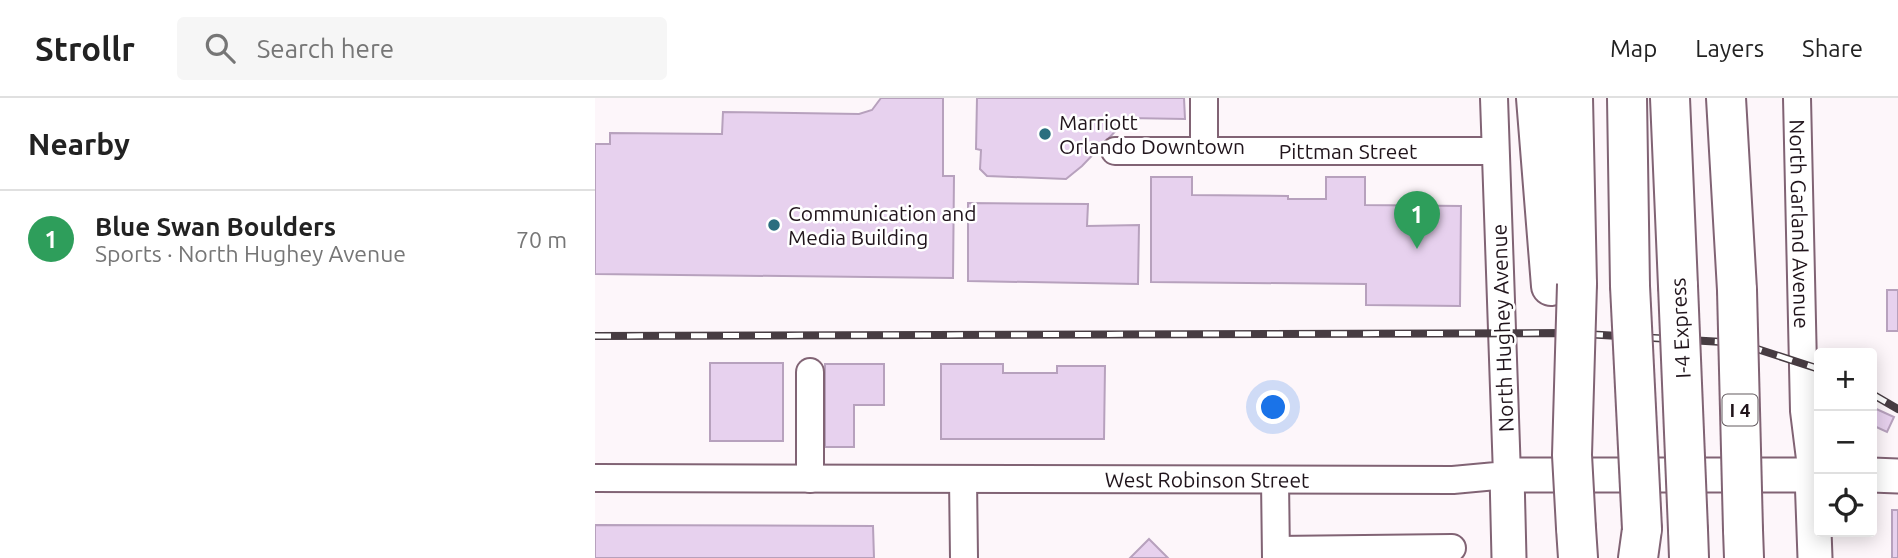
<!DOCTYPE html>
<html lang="en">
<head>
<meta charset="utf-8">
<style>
	body { margin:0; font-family:Ubuntu,sans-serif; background:#f6f6f6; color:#222 }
	.controls { position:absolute; right:21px; bottom:21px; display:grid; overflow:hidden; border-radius:7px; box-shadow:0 4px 18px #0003 }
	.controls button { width:63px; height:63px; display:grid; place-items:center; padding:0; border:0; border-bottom:2px solid #e0e0e0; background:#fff; color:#222; font:35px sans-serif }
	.you { position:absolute; left:679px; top:310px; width:24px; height:24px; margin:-18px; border:5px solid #fff; border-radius:50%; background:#1a73e8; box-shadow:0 0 0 10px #1a73e833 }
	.badge { display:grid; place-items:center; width:46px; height:46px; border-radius:50%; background:#2a6e7f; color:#fff; font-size:23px; font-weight:700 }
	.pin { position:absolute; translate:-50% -58px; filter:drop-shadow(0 2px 4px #0008) }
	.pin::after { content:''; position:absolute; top:37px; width:24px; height:21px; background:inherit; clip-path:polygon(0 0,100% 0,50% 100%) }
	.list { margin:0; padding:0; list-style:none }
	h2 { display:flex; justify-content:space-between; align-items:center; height:91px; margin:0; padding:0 28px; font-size:30px }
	h2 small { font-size:23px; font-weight:400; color:#767676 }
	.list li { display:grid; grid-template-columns:46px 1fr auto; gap:21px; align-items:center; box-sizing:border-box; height:98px; padding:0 28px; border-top:2px solid #e0e0e0 }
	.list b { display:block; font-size:26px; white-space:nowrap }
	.list p { margin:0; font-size:23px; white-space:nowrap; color:#767676 }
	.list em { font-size:23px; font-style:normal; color:#767676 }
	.icon { flex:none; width:38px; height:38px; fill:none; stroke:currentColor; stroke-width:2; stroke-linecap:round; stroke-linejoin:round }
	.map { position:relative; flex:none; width:1303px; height:460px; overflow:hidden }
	header { display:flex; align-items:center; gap:42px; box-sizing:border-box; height:98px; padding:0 35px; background:#fff; border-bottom:2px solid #e0e0e0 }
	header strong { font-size:33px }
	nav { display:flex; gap:38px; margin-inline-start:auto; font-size:24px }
	.search { width:490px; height:63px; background:#f6f6f6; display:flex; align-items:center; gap:18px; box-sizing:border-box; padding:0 24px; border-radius:7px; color:#767676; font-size:26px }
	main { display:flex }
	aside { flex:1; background:#fff }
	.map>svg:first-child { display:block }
	.building { fill:#e7d1ee; stroke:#b7a1bd; stroke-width:2 }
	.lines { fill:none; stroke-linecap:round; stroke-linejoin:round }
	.minor-casing { stroke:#816374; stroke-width:30 }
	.major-casing { stroke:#816374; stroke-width:37 }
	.highway-casing { stroke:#816374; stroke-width:42 }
	.minor { stroke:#fff; stroke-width:26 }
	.major { stroke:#fff; stroke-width:33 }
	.highway { stroke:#fff; stroke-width:38 }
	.rail-casing { stroke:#473c42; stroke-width:8 }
	.rail { stroke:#fff; stroke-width:5; stroke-dasharray:16; stroke-linecap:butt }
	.highway-bridge-casing { stroke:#816374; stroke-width:42; stroke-linecap:butt }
	.highway-bridge { stroke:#fff; stroke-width:38 }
	.poi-dot { fill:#2a6e7f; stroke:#fff; stroke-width:2.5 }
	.labels { text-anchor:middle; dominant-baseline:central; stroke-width:5; stroke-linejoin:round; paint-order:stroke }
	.shield { fill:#fff; stroke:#635a5f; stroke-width:2 }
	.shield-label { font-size:19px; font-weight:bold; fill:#20141b }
	.poi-label { font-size:21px; fill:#20141b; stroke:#fff; text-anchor:start }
	.street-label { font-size:21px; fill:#20141b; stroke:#fff }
</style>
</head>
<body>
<header>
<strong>Strollr</strong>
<div class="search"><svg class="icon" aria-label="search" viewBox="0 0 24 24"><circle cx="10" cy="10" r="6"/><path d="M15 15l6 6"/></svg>Search here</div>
<nav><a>Map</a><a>Layers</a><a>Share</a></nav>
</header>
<main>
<aside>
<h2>Nearby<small></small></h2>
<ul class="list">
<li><span class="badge" style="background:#2e9e5b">1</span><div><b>Blue Swan Boulders</b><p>Sports · North Hughey Avenue</p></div><em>70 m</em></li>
</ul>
</aside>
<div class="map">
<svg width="1303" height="460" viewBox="0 0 1303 460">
	<rect width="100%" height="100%" fill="#fdf6fa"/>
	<!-- building -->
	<g class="building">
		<path d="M286,0H348V78H359L358,180L0,176V46H15V35L127,36L128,14L264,16L277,12Z"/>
		<path d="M382,0H589L590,21L533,20L487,68L471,81L392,78L385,71L386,52L381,51Z"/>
		<path d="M556,79H597V97L693,98V101H731V79H770V107L866,108L865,208L771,207V186L556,184Z"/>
		<path d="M373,105L493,106L492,128L544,127L543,186L373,183Z"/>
		<rect x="1292" y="192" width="11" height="41"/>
		<rect x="115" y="265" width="73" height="78"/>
		<path d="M230,266H289V307H259V349H230Z"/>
		<path d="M346,266H408V275H462V268H510L509,341H346Z"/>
		<path d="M1277,309L1299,319L1292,334L1277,327Z"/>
		<rect x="1297" y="412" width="6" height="48"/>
		<path d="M0,427L278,428L279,460H0Z"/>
		<path d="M554,441L573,460H535Z"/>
	</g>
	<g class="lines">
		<!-- minor casing -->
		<g class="minor-casing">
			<g id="minor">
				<path d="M609,0V53"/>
				<path id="s1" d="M1202,0L1209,313L1217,377"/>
				<path id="s2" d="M520,53H900"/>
				<path d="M215,274V381"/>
				<path id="s3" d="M0,380L858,382L912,377L899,0"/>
				<path d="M368,381L369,460"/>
				<path d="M680,382L681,460"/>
				<path d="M681,452L857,450"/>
			</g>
		</g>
		<!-- major casing -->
		<g class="major-casing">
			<g id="major">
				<path d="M1217,377L1220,460"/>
				<path d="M1277,377L1303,378"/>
				<path d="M914,460L912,377H1224"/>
			</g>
		</g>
		<!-- highway casing -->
		<g class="highway-casing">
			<g id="highway">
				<path d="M941,0L956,188"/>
				<path d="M978,0L982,186"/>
				<path d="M1032,0L1035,188"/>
				<path d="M1075,0L1083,188"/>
				<path d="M1131,0L1142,192"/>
				<path d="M981,430L983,460"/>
				<path d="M1093,432L1094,460"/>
				<path d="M1148,432L1149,460"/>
				<path d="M1043,460L1047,431"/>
			</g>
		</g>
		<!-- minor -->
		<use href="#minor" class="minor"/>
		<!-- major -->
		<use href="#major" class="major"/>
		<!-- highway -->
		<use href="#highway" class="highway"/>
		<!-- rail casing -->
		<g class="rail-casing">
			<g id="rail">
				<path d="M0,238L972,235L1128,244L1153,248L1224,271"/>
				<path d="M1277,296L1303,311"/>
			</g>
		</g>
		<!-- rail -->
		<use href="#rail" class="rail"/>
		<!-- highway-bridge casing -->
		<g class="highway-bridge-casing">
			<g id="highway-bridge">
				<path d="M1035,188L1047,431"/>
				<path d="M1083,188L1093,432"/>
				<path d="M1142,192L1148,432"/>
				<path d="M981,430L977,357L982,186"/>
			</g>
		</g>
		<!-- highway-bridge -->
		<use href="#highway-bridge" class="highway-bridge"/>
	</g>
	<!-- markers -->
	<g class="poi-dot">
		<circle cx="450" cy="36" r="7"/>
		<circle cx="179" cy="127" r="7"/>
	</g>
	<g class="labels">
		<!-- shield labels -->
		<rect class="shield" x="1127.5" y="296.5" width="35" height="31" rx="5"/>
		<g class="shield-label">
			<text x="1145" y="312">I 4</text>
		</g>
		<!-- poi labels -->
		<g class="poi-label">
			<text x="464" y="24">Marriott<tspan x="464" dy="24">Orlando Downtown</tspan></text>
			<text x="193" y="115">Communication and<tspan x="193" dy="24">Media Building</tspan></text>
		</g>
		<!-- street labels -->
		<g class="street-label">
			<text stroke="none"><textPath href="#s2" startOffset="233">Pittman Street</textPath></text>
			<text stroke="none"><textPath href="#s1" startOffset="126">North Garland Avenue</textPath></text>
			<text transform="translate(907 230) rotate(-92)">North Hughey Avenue</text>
			<text transform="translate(1085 230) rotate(-93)">I-4 Express</text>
			<text stroke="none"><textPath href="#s3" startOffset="612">West Robinson Street</textPath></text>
		</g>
	</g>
</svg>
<div class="controls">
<button>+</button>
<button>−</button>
<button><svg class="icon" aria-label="locate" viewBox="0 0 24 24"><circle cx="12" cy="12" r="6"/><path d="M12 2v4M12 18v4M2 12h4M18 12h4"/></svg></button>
</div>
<div class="you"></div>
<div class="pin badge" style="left:822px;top:151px;background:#2e9e5b">1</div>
</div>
</main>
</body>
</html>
